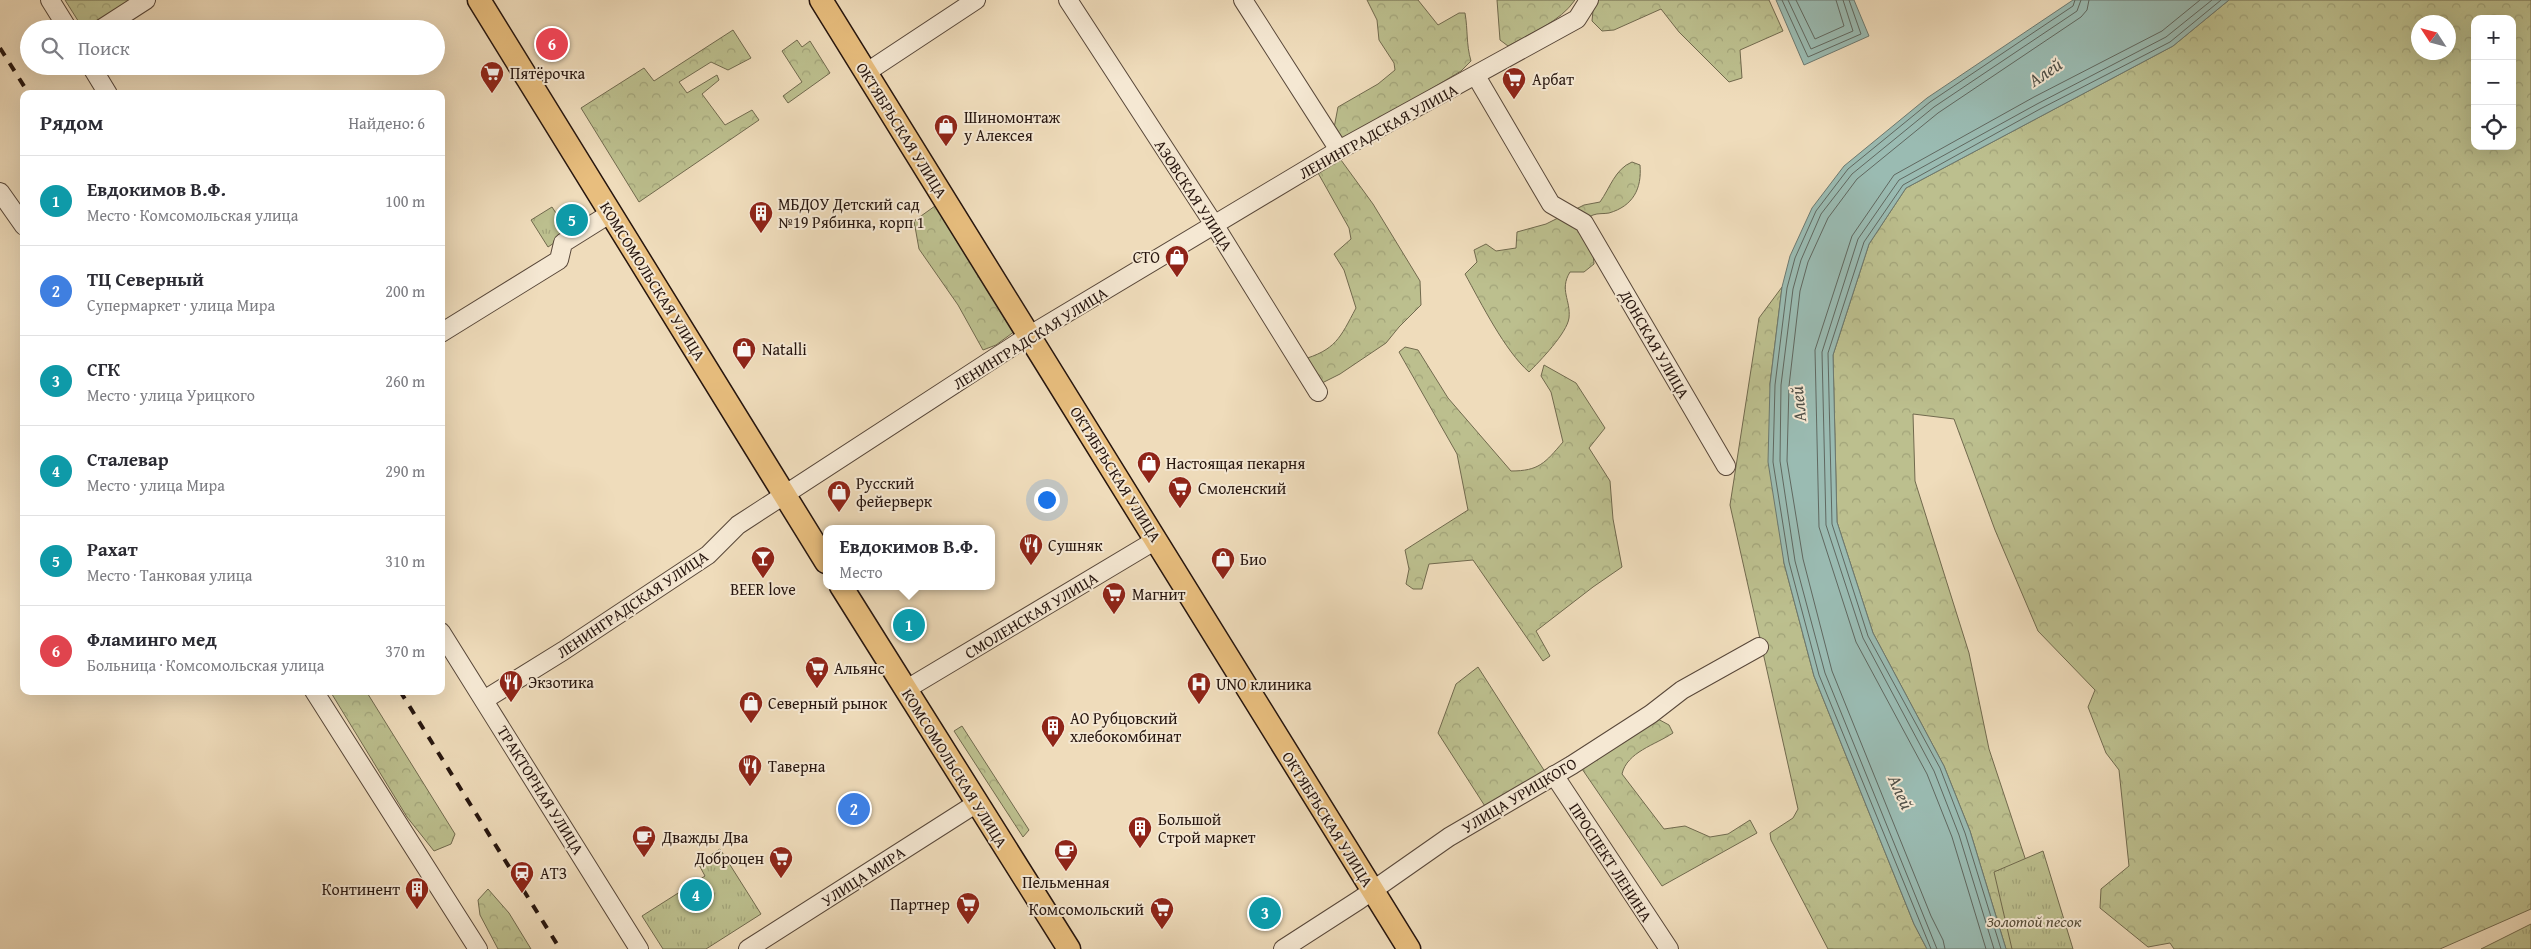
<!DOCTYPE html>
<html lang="ru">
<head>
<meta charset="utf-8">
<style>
	body { margin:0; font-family:"Gentium Book Plus",serif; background:#f2f2f3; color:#2b2b33 }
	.controls { position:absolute; right:15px; top:15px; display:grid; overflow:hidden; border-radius:10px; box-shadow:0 5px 20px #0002 }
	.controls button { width:45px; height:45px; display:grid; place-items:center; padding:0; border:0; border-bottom:1px solid #e1e1e2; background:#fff; color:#2b2b33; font:25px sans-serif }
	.compass { position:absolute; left:2411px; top:15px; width:45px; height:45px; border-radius:50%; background:#fff; box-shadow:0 5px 20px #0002; rotate:306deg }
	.you { position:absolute; left:1046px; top:499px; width:18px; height:18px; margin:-12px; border:4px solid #fff; border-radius:50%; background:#1a73e8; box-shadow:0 0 0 8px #1a73e833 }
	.badge { display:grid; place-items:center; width:32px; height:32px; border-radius:50%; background:#8f2418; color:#fff; font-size:16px; font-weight:700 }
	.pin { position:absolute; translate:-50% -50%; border:2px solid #fff; box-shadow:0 1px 5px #0006 }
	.popup { position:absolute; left:823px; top:525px; width:172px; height:65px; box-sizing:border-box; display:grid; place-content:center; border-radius:10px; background:#fff; filter:drop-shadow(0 1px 4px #0005); font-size:16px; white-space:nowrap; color:#7c7c81 }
	.popup b { font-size:19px; color:#2b2b33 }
	.popup::after { content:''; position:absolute; left:50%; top:100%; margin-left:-10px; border:10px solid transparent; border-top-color:#fff }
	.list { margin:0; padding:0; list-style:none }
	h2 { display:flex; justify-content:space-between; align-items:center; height:65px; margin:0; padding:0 20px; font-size:21px }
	h2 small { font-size:16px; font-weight:400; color:#7c7c81 }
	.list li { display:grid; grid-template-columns:32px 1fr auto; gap:15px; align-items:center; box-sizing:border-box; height:90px; padding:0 20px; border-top:1px solid #e1e1e2 }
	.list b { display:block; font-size:19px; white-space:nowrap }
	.list p { margin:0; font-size:16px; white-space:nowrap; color:#7c7c81 }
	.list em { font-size:16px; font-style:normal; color:#7c7c81 }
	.icon { flex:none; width:28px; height:28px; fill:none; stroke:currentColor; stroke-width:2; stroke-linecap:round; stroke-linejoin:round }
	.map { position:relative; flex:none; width:2531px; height:949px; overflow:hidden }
	.search { position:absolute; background:#fff; box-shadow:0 5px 20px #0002; left:20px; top:20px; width:425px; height:55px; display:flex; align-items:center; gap:12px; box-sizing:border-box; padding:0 18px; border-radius:28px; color:#7c7c81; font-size:19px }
	.panel { position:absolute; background:#fff; box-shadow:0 5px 20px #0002; left:20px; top:90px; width:425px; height:605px; border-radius:10px }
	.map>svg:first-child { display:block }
	.forest { fill:url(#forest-crowns); stroke:#716a4e; fill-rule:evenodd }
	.park { fill:url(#park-tufts); stroke:#716a4e }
	.water { fill:#9abbb2; stroke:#6c7970 }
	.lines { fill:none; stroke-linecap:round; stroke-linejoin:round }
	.shore { stroke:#606860; stroke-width:1 }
	.minor-casing { stroke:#584739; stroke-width:20 }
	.major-casing { stroke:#26150e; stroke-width:25 }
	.minor { stroke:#f5e8d3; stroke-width:18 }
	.major { stroke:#e8be7e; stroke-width:22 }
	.rail { stroke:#26150e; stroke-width:4; stroke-dasharray:9 9; stroke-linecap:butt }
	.labels { text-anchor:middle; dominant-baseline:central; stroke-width:4; stroke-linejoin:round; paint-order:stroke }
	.poi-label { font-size:16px; fill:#26150e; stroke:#f5e8d3; text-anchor:start }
	.street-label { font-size:16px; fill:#26150e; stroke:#f5e8d3 }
	.park-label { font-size:16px; font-style:italic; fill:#5a503b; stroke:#f5e8d3 }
	.water-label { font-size:18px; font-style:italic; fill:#4f4f47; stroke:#f5e8d3 }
</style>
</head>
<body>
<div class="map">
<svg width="2531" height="949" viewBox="0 0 2531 949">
	<defs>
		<pattern id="forest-crowns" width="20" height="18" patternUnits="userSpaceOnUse" patternTransform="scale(1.25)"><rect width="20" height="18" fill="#bcbf8e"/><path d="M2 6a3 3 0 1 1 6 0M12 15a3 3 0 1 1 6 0" fill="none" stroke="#a1a379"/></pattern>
		<pattern id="park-tufts" width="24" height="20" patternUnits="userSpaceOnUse" patternTransform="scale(1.25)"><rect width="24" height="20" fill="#bcbf8e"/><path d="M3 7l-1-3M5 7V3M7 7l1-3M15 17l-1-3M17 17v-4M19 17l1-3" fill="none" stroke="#a1a379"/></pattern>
	</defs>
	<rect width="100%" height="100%" fill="#efdcbb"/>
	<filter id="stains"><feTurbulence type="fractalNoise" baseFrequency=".004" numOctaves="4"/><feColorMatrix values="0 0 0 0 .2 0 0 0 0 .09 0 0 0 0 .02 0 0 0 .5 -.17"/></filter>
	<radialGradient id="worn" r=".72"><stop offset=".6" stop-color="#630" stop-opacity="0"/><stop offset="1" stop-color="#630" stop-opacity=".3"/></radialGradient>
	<!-- forest -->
	<g class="forest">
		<path d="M65,0H138L93,29L82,27Z"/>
		<path d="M1367,0H1418L1438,25L1459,13H1465C1468,30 1466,44 1471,61L1461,71L1347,139L1339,136L1334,128L1338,107L1378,84L1395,70L1394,63L1379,40L1377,20Z"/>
		<path d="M1497,0H1575C1560,22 1531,33 1508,46L1500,40Z"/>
		<path d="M1594,0H1769L1783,31L1740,50L1742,78L1729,82L1679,32L1661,9L1614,30L1602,31L1592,21Z"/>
		<path d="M2229,0H2531V909L2440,949H2174L2170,943L2148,947L2100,908L2101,889L2129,866L2119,770L2106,753L2088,707L2095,690L2038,631L1995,530L1954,419L1913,414L1915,481L1969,653L1989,749L2026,861L2044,949H2006L1970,831L1944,766L1873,633L1837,522L1833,355L1869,244L1906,188L2173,46ZM2475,19H2512V146H2475ZM2418,22H2448V52H2418Z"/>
		<path d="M733,30L751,58L728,70L711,62L679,82L687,93L717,75L719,80L702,94L725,125L752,110L759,120L639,202L581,108L644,68L654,81Z"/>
		<path d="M797,40L802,47L810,41L830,73L788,103L783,96L802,82L782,51Z"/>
		<path d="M1341,160L1373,204L1420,281L1421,305L1399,327L1386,343L1340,374L1318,385L1301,360C1336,350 1340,338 1356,308L1344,270L1334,254L1351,239L1349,228L1318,173Z"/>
		<path d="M1632,162L1640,165C1642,189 1633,206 1609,213C1604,214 1598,213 1593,215C1588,217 1582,224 1578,228L1593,253L1594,264L1584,272H1570C1559,290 1571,300 1569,318C1567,333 1540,361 1529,372C1505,351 1481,303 1465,274L1477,262L1474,250L1486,244L1496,251L1516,248L1517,232L1546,224L1584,205L1600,202C1610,188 1615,169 1632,162Z"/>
		<path d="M935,206L1015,331L996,345L983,350L958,305L919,249L914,221Z"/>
		<path d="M1782,287L1770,384L1784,563L1814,676L1914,924L1927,949H1828L1771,840L1770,833L1793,818L1798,809L1730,505L1759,318Z"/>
		<path d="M1405,347L1418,350L1448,398L1511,471C1539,471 1545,463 1563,442L1551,392L1541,376L1544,365L1576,383L1605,428L1589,448L1610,481L1613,519L1622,567L1593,587L1536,631L1550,656L1543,661L1473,560L1429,564L1422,589H1413L1406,584L1409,569L1405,550L1468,510L1457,454L1399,352Z"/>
		<path d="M1478,667L1549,778L1490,814L1438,733L1456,684Z"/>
		<path d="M330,691H366L455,834L451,844L434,851L407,817Z"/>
		<path d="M1656,718L1669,725L1673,733C1655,745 1627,752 1622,774L1664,829L1685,826L1710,837L1728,834L1750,820L1757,833L1662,886L1580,766Z"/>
		<path d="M962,726L1029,830L1023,837L954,731Z"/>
		<path d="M488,889L509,913L531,949H498L480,915L478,900Z"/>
	</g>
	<!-- park -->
	<g class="park">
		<path d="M552,207L569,233L548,247L531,220Z"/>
		<path d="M720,849L761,914L706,949H663L642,916L705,876L698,863Z"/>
		<path d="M2043,851L2073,949H2012L1994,872Z"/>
		<path d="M2531,924V949H2481Z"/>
	</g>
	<!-- water -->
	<g class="water">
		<path d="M1776,0H1854L1869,36L1804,65Z"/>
		<path d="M2073,0H2229L2173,46L1906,188L1869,244L1833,355L1837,522L1873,633L1944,766L1970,831L2006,949H1927L1914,924L1814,676L1784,563L1768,462L1770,384L1782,287L1790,256L1812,208L1844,166L1927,98Z"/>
	</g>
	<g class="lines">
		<!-- shore -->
		<g class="shore">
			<path d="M1782,0L1808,57L1861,34L1849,0"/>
			<path d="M1788,0L1811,49L1853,31L1843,0"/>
			<path d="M1796,0L1815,39L1844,26L1836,0"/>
			<path d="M1931,949L1819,675L1789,562L1773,462L1775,385L1787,288L1795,258L1816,211L1848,169L1930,102L2073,6L2075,0"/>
			<path d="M1937,949L1825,673L1795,561L1780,461L1781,385L1793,289L1801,260L1821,214L1852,174L1934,107L2077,11L2081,0"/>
			<path d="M1945,949L1943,940L1931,916L1832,671L1803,559L1787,461L1789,386L1800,291L1808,262L1828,218L1857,179L1938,113L2081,17L2087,10L2089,0"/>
			<path d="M1986,949L1952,837L1927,774L1856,642L1819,527L1815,350L1852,236L1894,175L2034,97L2162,31L2200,0"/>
			<path d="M1994,949L1959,835L1934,771L1863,638L1826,525L1822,352L1858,239L1899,180L2037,104L2166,37L2212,0"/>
			<path d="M2001,949L1965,833L1940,768L1868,636L1832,524L1828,353L1864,242L1903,185L2040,109L2170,42L2221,0"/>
		</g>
		<!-- minor casing -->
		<g class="minor-casing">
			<g id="minor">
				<path d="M50,0L68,29"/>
				<path d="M1068,0L1215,226L1318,392"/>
				<path d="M1243,0L1339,150"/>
				<path d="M101,29L146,0"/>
				<path d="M91,66L108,94"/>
				<path d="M867,72L976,0"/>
				<path d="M1476,76L1551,204L1584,223L1726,466"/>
				<path d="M0,192L24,226"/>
				<path d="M441,333L559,260L563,243L611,213"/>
				<path d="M441,632L639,949"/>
				<path d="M905,690L1156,540"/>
				<path d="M314,691L478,949"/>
				<path d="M484,700L563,651L708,555L738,525L1030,335L1339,150L1577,19L1589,0"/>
				<path d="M1554,775L1669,949"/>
				<path d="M748,949L977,803"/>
				<path d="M1283,949L1359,900L1449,837L1572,765L1651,714L1682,690L1759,647"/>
			</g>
		</g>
		<!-- major casing -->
		<g class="major-casing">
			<g id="major">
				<path d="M479,0L826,562"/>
				<path d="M821,0L1409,949"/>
				<path d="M841,586L1069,949"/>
			</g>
		</g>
		<!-- minor -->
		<use href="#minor" class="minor"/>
		<!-- major -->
		<use href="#major" class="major"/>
		<!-- rail -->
		<g class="rail">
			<path d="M0,48L29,94"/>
			<path d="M400,691L560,949"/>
		</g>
	</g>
	<!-- icons -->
	<defs>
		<g id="supermarket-pin" transform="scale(1.25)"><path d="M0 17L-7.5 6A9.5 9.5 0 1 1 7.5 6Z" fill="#8f2418" stroke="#f5e8d3"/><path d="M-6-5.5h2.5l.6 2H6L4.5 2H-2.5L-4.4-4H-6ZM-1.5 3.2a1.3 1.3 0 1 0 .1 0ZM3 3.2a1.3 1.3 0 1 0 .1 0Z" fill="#fff"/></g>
		<g id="shop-pin" transform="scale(1.25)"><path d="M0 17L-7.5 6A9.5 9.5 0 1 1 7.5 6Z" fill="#8f2418" stroke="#f5e8d3"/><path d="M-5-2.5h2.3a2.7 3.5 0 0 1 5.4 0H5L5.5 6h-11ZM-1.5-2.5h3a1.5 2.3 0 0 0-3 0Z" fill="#fff"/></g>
		<g id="building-pin" transform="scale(1.25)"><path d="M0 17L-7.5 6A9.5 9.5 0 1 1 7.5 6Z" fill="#8f2418" stroke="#f5e8d3"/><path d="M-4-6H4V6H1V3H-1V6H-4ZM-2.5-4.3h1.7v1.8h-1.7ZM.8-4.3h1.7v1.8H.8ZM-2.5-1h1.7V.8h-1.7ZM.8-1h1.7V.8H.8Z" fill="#fff"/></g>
		<g id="restaurant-pin" transform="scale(1.25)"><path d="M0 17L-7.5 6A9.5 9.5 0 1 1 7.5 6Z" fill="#8f2418" stroke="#f5e8d3"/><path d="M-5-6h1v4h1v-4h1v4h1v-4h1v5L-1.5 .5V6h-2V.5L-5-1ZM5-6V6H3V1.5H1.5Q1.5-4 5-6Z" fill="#fff"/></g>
		<g id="bar-pin" transform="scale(1.25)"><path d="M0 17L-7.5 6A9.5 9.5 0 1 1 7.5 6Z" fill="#8f2418" stroke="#f5e8d3"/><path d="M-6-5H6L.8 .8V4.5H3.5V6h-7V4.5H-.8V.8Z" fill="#fff"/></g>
		<g id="hospital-pin" transform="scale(1.25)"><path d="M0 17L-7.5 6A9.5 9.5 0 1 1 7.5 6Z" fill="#8f2418" stroke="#f5e8d3"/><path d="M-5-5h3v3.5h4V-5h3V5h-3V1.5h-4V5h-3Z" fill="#fff"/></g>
		<g id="cafe-pin" transform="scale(1.25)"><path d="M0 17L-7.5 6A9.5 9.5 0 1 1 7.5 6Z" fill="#8f2418" stroke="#f5e8d3"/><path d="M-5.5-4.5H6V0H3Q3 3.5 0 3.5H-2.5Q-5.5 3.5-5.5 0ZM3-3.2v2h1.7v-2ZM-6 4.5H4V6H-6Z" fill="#fff"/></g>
		<g id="station-pin" transform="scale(1.25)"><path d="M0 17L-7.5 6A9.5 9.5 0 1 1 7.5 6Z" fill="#8f2418" stroke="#f5e8d3"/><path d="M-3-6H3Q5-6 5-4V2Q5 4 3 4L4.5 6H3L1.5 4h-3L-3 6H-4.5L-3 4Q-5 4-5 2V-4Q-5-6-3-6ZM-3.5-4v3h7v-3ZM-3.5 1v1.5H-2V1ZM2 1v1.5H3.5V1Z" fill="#fff"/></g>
	</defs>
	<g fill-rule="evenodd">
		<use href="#supermarket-pin" x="492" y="73"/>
		<use href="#supermarket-pin" x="1514" y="79"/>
		<use href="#shop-pin" x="946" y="126"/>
		<use href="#building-pin" x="761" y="213"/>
		<use href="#shop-pin" x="1177" y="257"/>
		<use href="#shop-pin" x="744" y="349"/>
		<use href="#shop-pin" x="1149" y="463"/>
		<use href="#supermarket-pin" x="1180" y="488"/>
		<use href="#shop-pin" x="839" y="492"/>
		<use href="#restaurant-pin" x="1031" y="545"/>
		<use href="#bar-pin" x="763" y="558"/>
		<use href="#shop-pin" x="1223" y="559"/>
		<use href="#supermarket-pin" x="1114" y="594"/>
		<use href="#supermarket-pin" x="817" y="668"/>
		<use href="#restaurant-pin" x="511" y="682"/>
		<use href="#hospital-pin" x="1199" y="684"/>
		<use href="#shop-pin" x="751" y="703"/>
		<use href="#building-pin" x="1053" y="727"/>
		<use href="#restaurant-pin" x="750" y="766"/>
		<use href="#building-pin" x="1140" y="828"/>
		<use href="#cafe-pin" x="644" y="837"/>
		<use href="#cafe-pin" x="1066" y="851"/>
		<use href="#supermarket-pin" x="781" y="858"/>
		<use href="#station-pin" x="522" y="873"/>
		<use href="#building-pin" x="417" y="889"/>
		<use href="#supermarket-pin" x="968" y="904"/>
		<use href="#supermarket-pin" x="1162" y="909"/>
	</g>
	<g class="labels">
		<!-- poi labels -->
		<g class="poi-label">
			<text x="510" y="73">Пятёрочка</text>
			<text x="1532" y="79">Арбат</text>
			<text x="964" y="117">Шиномонтаж<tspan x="964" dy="18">у Алексея</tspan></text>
			<text x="778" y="204">МБДОУ Детский сад<tspan x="778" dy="18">№19 Рябинка, корп 1</tspan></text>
			<text x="1160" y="257" text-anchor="end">СТО</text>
			<text x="762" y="349">Natalli</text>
			<text x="1166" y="463">Настоящая пекарня</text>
			<text x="856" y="483">Русский<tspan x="856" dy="18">фейерверк</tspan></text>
			<text x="1198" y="488">Смоленский</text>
			<text x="1048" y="545">Сушняк</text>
			<text x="1240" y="559">Био</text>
			<text x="763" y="589" text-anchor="middle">BEER love</text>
			<text x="1132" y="594">Магнит</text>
			<text x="834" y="668">Альянс</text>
			<text x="528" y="682">Экзотика</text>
			<text x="1216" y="684">UNO клиника</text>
			<text x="768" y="703">Северный рынок</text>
			<text x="1070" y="718">АО Рубцовский<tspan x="1070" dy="18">хлебокомбинат</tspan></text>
			<text x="768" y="766">Таверна</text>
			<text x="1158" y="819">Большой<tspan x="1158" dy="18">Строй маркет</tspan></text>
			<text x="662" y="837">Дважды Два</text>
			<text x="764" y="858" text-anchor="end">Доброцен</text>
			<text x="540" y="873">АТЗ</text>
			<text x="1066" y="882" text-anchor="middle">Пельменная</text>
			<text x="400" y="889" text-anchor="end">Континент</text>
			<text x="950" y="904" text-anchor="end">Партнер</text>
			<text x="1144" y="909" text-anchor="end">Комсомольский</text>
		</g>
		<!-- street labels -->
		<g class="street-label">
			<text transform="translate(902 130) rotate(58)">ОКТЯБРЬСКАЯ УЛИЦА</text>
			<text transform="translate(1378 131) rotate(-29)">ЛЕНИНГРАДСКАЯ УЛИЦА</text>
			<text transform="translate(1194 195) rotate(57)">АЗОВСКАЯ УЛИЦА</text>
			<text transform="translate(653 281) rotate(58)">КОМСОМОЛЬСКАЯ УЛИЦА</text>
			<text transform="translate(1030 338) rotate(-32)">ЛЕНИНГРАДСКАЯ УЛИЦА</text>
			<text transform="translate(1655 344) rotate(60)">ДОНСКАЯ УЛИЦА</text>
			<text transform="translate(1116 474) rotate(58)">ОКТЯБРЬСКАЯ УЛИЦА</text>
			<text transform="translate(632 604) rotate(-34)">ЛЕНИНГРАДСКАЯ УЛИЦА</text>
			<text transform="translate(1031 615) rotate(-31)">СМОЛЕНСКАЯ УЛИЦА</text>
			<text transform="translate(955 768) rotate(58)">КОМСОМОЛЬСКАЯ УЛИЦА</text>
			<text transform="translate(541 790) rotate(58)">ТРАКТОРНАЯ УЛИЦА</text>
			<text transform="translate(1519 795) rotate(-31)">УЛИЦА УРИЦКОГО</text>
			<text transform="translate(1328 819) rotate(58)">ОКТЯБРЬСКАЯ УЛИЦА</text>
			<text transform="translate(1611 862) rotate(57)">ПРОСПЕКТ ЛЕНИНА</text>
			<text transform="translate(863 876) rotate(-33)">УЛИЦА МИРА</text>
		</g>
		<!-- park labels -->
		<g class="park-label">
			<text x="2034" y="921">Золотой песок</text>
		</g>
		<!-- water labels -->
		<g class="water-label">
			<text transform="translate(2045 72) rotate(-34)">Алей</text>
			<text transform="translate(1798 404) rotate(-96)">Алей</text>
			<text transform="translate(1901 792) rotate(66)">Алей</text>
		</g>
	</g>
	<rect width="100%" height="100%" filter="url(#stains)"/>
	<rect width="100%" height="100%" fill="url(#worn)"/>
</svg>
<div class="controls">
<button>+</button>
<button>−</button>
<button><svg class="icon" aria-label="locate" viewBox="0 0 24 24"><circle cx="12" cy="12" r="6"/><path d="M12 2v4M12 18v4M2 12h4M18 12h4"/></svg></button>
</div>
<svg class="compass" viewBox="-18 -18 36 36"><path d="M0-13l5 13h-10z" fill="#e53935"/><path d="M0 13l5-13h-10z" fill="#7c7c81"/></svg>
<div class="you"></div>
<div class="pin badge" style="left:909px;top:625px;background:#0f9aa8">1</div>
<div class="popup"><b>Евдокимов В.Ф.</b>Место</div>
<div class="pin badge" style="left:854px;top:809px;background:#3f7fe0">2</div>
<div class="pin badge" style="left:1265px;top:913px;background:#0f9aa8">3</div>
<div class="pin badge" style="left:696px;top:895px;background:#0f9aa8">4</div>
<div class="pin badge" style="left:572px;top:220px;background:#0f9aa8">5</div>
<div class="pin badge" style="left:552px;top:44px;background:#e0444e">6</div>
<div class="search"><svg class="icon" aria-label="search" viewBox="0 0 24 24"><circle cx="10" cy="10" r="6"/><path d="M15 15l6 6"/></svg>Поиск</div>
<section class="panel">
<h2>Рядом<small>Найдено: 6</small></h2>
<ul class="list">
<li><span class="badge" style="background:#0f9aa8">1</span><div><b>Евдокимов В.Ф.</b><p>Место · Комсомольская улица</p></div><em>100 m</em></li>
<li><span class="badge" style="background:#3f7fe0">2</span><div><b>ТЦ Северный</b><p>Супермаркет · улица Мира</p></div><em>200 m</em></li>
<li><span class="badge" style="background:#0f9aa8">3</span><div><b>СГК</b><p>Место · улица Урицкого</p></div><em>260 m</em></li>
<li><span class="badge" style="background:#0f9aa8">4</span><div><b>Сталевар</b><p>Место · улица Мира</p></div><em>290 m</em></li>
<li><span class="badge" style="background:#0f9aa8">5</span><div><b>Рахат</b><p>Место · Танковая улица</p></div><em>310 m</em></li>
<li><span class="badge" style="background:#e0444e">6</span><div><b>Фламинго мед</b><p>Больница · Комсомольская улица</p></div><em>370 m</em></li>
</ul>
</section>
</div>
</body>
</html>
